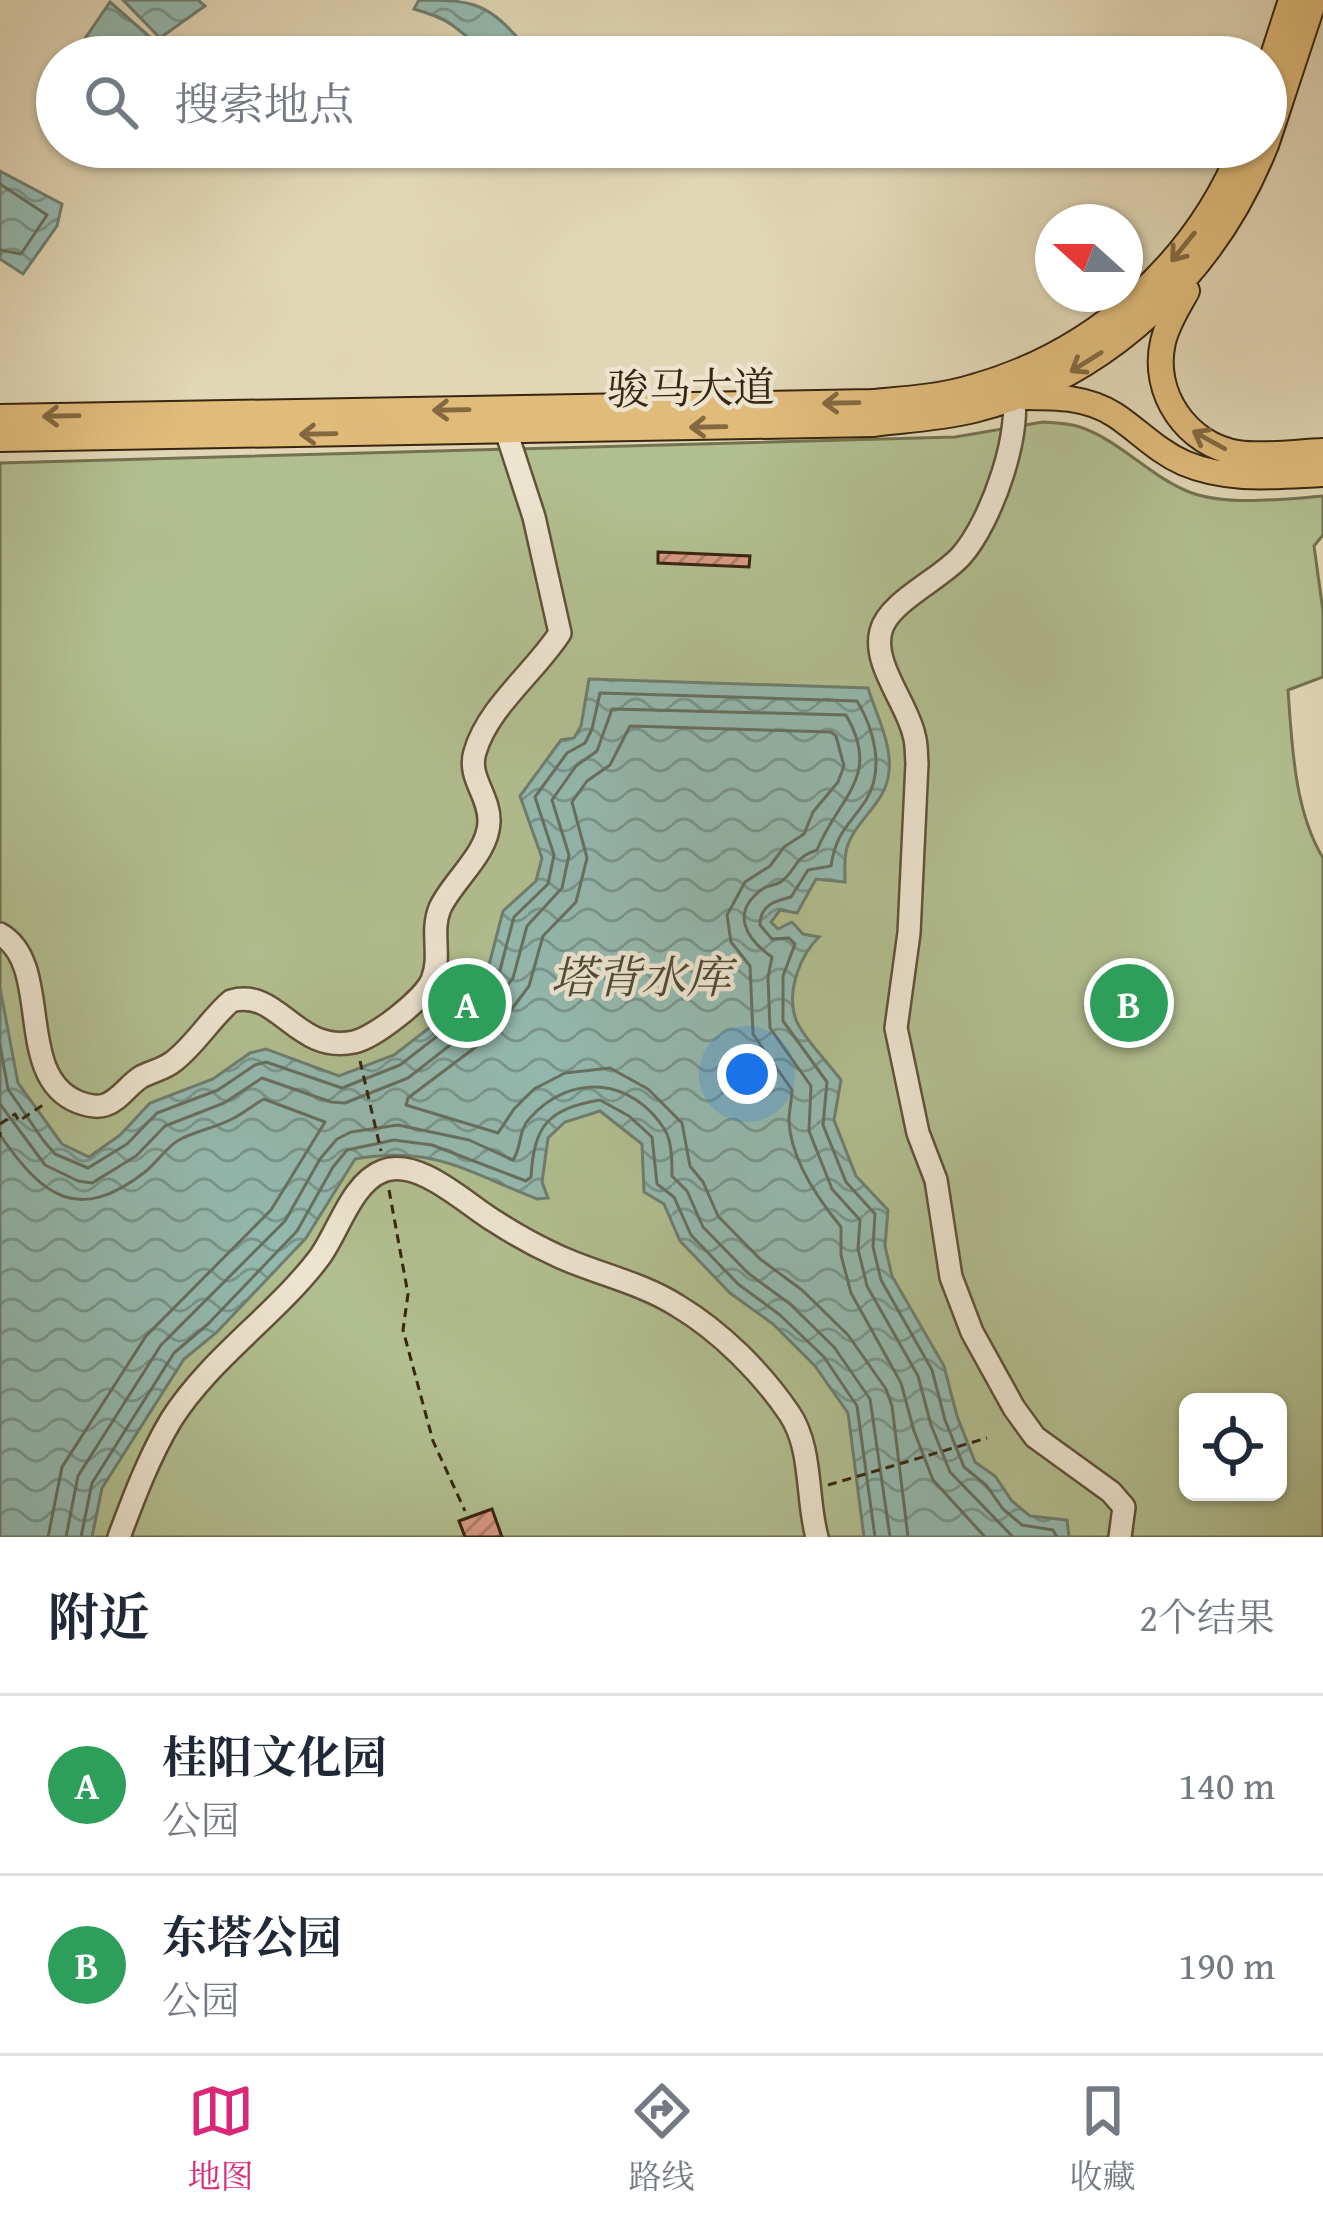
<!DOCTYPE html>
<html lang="zh">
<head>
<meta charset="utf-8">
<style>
	:root { --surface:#fff; --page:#f6f6f7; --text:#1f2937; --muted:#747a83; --line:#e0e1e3; --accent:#db2777 }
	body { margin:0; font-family:"Gentium Book Plus","Noto Serif SC",serif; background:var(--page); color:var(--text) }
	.controls { position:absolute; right:36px; bottom:36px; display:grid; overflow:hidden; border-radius:18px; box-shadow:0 3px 9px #0004 }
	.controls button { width:108px; height:108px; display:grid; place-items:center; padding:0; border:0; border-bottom:3px solid var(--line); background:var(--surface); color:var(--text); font:60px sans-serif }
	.compass { position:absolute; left:1035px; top:204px; width:108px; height:108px; border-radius:50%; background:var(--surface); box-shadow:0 3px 9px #0004; rotate:291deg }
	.you { position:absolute; left:747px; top:1074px; width:42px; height:42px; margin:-30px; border:9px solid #fff; border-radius:50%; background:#1a73e8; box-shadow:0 0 0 18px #1a73e833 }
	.badge { display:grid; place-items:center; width:78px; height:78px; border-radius:50%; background:var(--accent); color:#fff; font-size:39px; font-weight:700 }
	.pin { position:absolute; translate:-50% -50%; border:6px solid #fff; box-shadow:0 3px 12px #0006 }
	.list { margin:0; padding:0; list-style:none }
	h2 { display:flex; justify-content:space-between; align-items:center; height:156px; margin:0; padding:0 48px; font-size:51px }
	h2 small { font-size:39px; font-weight:400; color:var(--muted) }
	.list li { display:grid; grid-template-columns:78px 1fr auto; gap:36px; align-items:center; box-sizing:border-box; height:180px; padding:0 48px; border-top:3px solid var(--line) }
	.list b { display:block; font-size:45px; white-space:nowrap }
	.list p { margin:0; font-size:39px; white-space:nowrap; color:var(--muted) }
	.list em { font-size:39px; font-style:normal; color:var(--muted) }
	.icon { flex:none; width:66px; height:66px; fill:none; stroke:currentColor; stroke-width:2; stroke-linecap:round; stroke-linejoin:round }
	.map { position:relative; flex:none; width:1323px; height:1537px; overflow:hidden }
	.search { position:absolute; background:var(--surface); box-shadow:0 3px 9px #0004; left:36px; right:36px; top:36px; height:132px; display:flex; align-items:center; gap:30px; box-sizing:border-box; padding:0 42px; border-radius:66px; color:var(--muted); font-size:45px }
	.sheet { height:516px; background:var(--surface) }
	nav { display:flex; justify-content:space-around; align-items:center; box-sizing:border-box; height:168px; border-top:3px solid var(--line); background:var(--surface); font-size:33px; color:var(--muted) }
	nav a { display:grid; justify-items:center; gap:6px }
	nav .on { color:var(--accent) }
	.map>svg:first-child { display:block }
</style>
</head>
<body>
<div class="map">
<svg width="1323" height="1537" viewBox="0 0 1323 1537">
	<defs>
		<pattern id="water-waves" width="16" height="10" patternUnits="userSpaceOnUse" patternTransform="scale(3)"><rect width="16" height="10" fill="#94b9af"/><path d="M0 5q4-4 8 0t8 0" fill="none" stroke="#7a968d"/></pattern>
		<pattern id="building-hatch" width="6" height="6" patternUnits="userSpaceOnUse" patternTransform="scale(3)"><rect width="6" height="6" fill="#d89a82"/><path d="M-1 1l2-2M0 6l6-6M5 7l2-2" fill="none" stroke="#b07d69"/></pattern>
	</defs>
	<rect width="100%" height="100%" fill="#e1d6b5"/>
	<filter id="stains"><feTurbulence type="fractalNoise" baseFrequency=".00167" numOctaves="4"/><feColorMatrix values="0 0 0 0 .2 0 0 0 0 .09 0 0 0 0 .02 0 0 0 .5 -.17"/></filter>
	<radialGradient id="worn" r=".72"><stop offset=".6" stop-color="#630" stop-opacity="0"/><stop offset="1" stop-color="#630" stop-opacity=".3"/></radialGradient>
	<path fill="#b1be8f" stroke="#747250" stroke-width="3" fill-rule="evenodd" d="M 1043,422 C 1055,423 1068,423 1080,427 C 1121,441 1151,478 1192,493 C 1228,506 1285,499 1323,496 L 1323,535 L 1314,546 L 1323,611 L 1323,677 L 1288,690 C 1292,744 1294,810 1323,858 L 1323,1537 L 0,1537 L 0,463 L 955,437 ZM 1188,1402 L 1278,1402 L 1278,1492 L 1188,1492 Z"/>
	<path fill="url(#water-waves)" stroke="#6f7e6f" stroke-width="3" d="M 123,0 L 198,0 L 205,6 L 160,38 Z
		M 419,0 C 474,0 488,3 524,45 C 493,65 477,43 452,25 C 442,17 427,13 414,9 Z
		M 110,2 L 151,38 L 152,46 L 141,57 L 105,57 L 84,40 Z
		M 0,171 L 62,204 L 57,226 L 23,274 L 0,259 Z
		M 589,679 L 868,688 C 876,714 892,744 889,771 C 887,799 864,814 852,836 C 843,851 845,866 845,882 L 816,879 L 797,913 L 780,910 L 771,922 L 778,929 L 792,922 L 803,934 L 819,937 C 800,955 787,991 795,1017 C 800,1034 829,1064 841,1080 L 834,1120 L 856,1176 L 888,1210 L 885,1246 L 892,1276 L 944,1366 L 957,1416 L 975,1462 L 995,1476 L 1012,1501 L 1030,1516 L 1067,1520 L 1069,1537 L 864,1537 L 848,1413 L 815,1366 L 773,1324 L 730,1293 L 680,1241 L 664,1204 L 644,1192 L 642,1144 L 600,1111 L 565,1122 L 548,1138 L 542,1182 L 548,1198 L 537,1199 C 468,1172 433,1145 355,1159 L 306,1238 L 216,1333 L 184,1359 L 102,1488 L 92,1537 L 0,1537 L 0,988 L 18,1083 L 62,1144 L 89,1157 L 120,1135 L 150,1103 L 213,1079 L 250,1053 L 266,1049 L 339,1076 L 394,1055 L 459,1005 L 489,965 L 503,911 L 536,881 L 542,858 L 520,796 L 561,740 L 574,738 L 581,726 Z"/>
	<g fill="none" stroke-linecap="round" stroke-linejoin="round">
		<path stroke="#667060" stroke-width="3" d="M 0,184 L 47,215 L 21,254 L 0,250
			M 0,1045 L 8,1089 L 43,1140 L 55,1154 L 88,1168 L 127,1144 L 157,1113 L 218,1090 L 255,1065 L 266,1062 L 342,1088 L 400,1065 L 467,1013 L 500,970 L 514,917 L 548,884 L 554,855 L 535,797 L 567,753 L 585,743 L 592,729 L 600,693 L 857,701 C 874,729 885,769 866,800 C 849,826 836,832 831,866 L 808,870 L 791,897 C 775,901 760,905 760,925 L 772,939 L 789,938 L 795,944 L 783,976 L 783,1021 L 827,1082 L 823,1125 L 846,1182 L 875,1214 L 873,1247 L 881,1280 L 932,1370 L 945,1420 L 964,1467 L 986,1485 L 1003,1509 L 1022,1525 L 1053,1530 L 1057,1537
			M 0,1104 L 45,1165 L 78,1181 L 92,1183 L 136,1156 L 165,1126 L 224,1103 L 262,1078 L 331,1102 L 345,1103 L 408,1078 L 477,1024 L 513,978 L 527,926 L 562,888 L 569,855 L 552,800 L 576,766 L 597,751 L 612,709 L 846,715 C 882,777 839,796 817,850 C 793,858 798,868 782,881 C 777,885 770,885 764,888 C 729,912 746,939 772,957 L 768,977 L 770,1028 L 811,1086 L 809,1131 L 832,1189 L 860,1220 L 858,1249 L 867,1286 L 918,1376 L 931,1425 L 950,1472 L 1013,1537
			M 0,1135 C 43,1197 78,1224 145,1172 C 157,1163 166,1147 179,1140 C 195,1131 215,1128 232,1119 C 243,1114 253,1105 264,1099 L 325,1122 L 271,1210 L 146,1336 L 62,1467 L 48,1537
			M 66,1537 L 78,1476 L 161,1345 L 285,1221 L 320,1159 L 337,1139 L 351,1132 L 398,1125 L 469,1140 L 513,1160 C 522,1147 518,1130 530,1118 C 570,1073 632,1077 665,1130 C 672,1142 672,1162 672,1176 L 687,1191 L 703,1227 L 748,1273 L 790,1304 L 834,1347 L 870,1399 L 890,1537
			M 81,1537 L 92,1483 L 174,1353 L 208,1324 L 297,1231 L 333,1167 L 347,1150 L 394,1140 L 432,1145 L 526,1181 L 531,1177 C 534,1125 548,1109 600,1100 L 629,1116 L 652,1137 L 657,1184 L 674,1197 L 691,1235 L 738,1284 L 780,1315 L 824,1357 L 857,1406 L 875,1537
			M 908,1537 L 892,1406 L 886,1389 L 848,1335 L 802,1290 L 760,1259 L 718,1216 L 703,1182 L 690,1166 L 682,1123 L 648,1089 L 610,1068 L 565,1073 L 534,1089 L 514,1109 L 498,1133 L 406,1105 L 408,1098 L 493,1034 L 529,986 L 543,936 L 576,902 L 587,858 L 572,802 L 587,781 L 610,765 L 630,726 L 831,732 L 836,736 L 844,766 L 838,782 L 813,812 L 804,834 L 784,847 L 770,866 L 745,882 L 727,915 L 731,942 L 750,966 L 753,1034 L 792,1090 C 792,1100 789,1110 789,1120 C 790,1159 818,1199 841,1227 L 841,1255 L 851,1293 L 901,1383 L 914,1431 L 933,1480 L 985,1537"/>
	</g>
	<path fill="url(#building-hatch)" stroke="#382610" stroke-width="3" d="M 658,552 L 750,556 L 749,567 L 658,563 Z
		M 492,1509 L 502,1537 L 465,1537 L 459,1521 Z"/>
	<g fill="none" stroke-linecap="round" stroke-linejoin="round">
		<defs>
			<path id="minor" d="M 1011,383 C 1026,426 991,523 961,556 C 941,579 888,602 881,631 C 872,664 907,703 914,735 C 917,744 916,754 917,763 L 909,933 L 896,1028 L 918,1133 L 936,1180 L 951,1277 L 972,1332 L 1014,1408 L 1035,1437 L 1111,1492 L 1124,1507 L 1120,1537
				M 0,934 C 54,965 13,1076 78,1102 C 86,1105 96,1108 105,1105 C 120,1100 128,1085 141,1077 C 152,1071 165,1069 174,1061 C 196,1044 210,1019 231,1001 C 279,987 295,1054 354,1042 C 374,1038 424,999 432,980 C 442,956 430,932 440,908 C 453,880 488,854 489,822 C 490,796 467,777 475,752 C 488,707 535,672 560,633 L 534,517 L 506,431 L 505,414
				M 119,1537 C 134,1497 149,1457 171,1420 C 210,1358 275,1316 319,1258 C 338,1233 351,1183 383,1171 C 419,1157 467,1205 496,1222 C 516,1235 538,1247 560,1257 C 598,1274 642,1283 678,1306 C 721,1332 761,1372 789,1413 C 813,1448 806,1498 817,1537"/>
			<path id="major" d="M 1266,77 L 1291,0
				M 1266,145 L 1314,0
				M 1187,291 C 1178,307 1167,324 1163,342 C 1151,393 1187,445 1238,453 C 1265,457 1296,452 1323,451
				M 1024,397 C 1057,397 1087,397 1115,415 C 1139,431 1157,451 1184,463 C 1229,482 1276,476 1323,474
				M 0,417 L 872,402 C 905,399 941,397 973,387 C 1094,353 1195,264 1242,147
				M 0,439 L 873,424 C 906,420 941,418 974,410 C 1107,377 1215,273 1265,147"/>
		</defs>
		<use href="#minor" stroke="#625239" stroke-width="26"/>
		<use href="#major" stroke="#382610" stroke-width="28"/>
		<path stroke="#382610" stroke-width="3" stroke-dasharray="9 6" stroke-linecap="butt" d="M 360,1061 L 381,1151
			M 0,1124 L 15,1114 L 19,1121 L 46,1103
			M 0,1132 L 0,1137
			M 389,1190 L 408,1294 L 403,1330 L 433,1441 L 465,1511
			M 828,1485 L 987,1438"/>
		<use href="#minor" stroke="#ece4cf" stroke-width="21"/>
		<use href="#major" stroke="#e0bb7a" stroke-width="24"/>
	</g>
	<defs><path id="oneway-shaft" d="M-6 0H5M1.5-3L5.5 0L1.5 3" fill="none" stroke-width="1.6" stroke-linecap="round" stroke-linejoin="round" transform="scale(3)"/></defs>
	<g stroke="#846940">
		<use href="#oneway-shaft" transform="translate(1183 247) rotate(129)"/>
		<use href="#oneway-shaft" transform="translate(1086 362) rotate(148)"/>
		<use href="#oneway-shaft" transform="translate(841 403) rotate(179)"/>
		<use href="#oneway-shaft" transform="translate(451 410) rotate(179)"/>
		<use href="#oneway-shaft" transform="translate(61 416) rotate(179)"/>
		<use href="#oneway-shaft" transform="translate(708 427) rotate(179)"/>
		<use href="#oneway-shaft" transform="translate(318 434) rotate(179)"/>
		<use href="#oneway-shaft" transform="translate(1209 440) rotate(-151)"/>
	</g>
	<g text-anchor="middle" stroke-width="9" stroke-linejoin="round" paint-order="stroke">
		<g font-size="42" fill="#382610" stroke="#ece4cf">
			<text transform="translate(691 388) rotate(-1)" y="15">骏马大道</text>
		</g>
		<g font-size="45" font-style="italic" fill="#4f4b38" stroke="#ece4cf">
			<text x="641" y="993">塔背水库</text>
		</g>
	</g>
	<rect width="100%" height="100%" filter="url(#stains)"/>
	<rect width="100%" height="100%" fill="url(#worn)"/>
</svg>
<div class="controls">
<button><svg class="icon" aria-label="locate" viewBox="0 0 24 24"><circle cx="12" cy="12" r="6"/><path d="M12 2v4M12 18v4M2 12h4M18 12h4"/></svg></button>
</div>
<svg class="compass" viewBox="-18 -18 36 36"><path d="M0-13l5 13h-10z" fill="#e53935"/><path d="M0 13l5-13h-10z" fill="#747a83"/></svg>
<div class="you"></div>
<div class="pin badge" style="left:467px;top:1003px;background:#2e9e5b">A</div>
<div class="pin badge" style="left:1129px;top:1003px;background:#2e9e5b">B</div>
<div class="search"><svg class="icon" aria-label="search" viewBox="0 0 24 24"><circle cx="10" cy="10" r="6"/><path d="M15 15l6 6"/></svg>搜索地点</div>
</div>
<section class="sheet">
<h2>附近<small>2个结果</small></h2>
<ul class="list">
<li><span class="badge" style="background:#2e9e5b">A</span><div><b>桂阳文化园</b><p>公园</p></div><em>140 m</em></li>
<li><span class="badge" style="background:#2e9e5b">B</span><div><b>东塔公园</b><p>公园</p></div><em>190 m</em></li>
</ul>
</section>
<nav>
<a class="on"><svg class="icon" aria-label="map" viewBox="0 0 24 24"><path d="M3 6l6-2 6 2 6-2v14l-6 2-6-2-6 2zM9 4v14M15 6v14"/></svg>地图</a>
<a><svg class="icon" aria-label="directions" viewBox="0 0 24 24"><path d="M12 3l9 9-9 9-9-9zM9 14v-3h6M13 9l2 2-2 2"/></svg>路线</a>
<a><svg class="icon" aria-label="saved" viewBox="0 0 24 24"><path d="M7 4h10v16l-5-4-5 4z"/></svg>收藏</a>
</nav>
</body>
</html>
